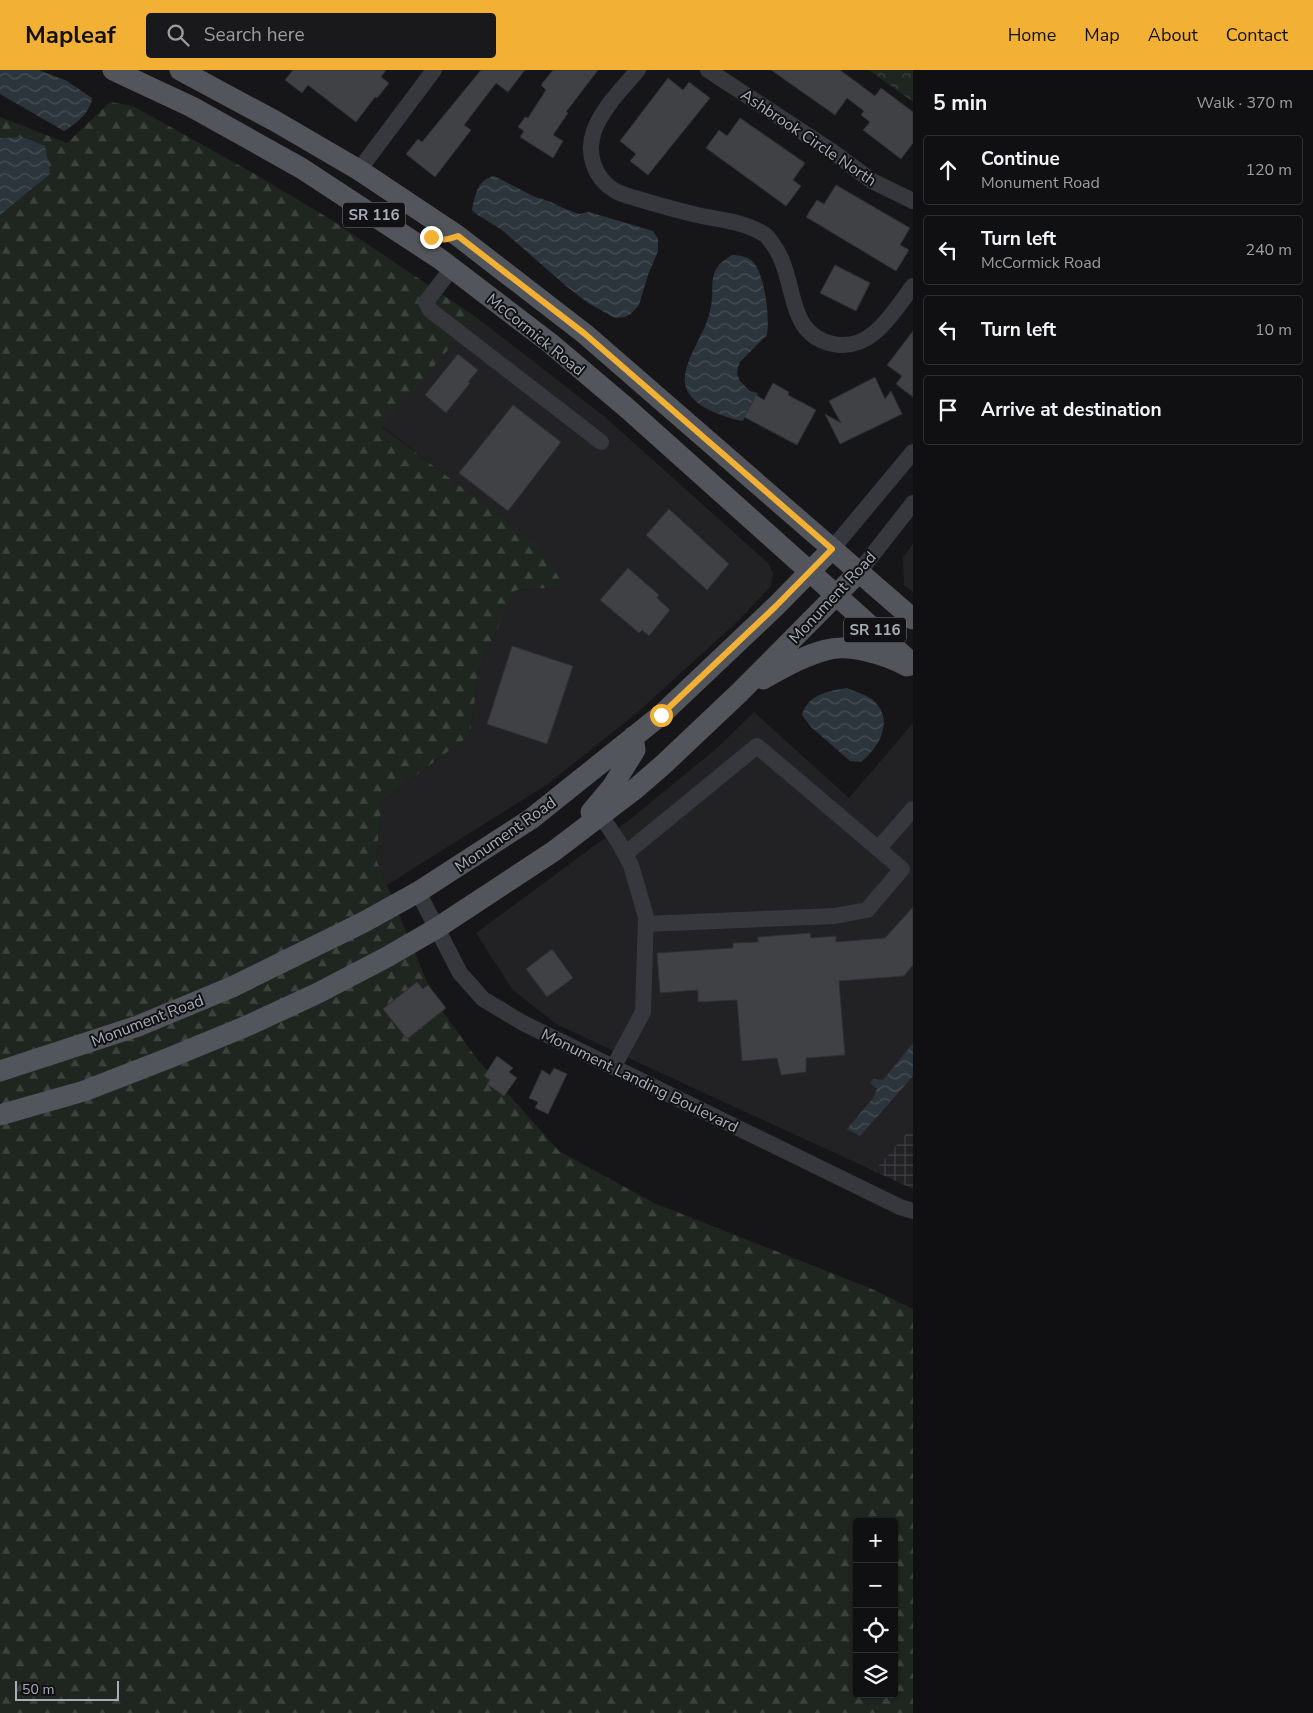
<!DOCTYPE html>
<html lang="en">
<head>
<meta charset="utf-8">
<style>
	:root { --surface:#101012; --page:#19191b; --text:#f1f3f6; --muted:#9c9d9f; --line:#303032; --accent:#f2b134 }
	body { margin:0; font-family:"Nunito Sans",sans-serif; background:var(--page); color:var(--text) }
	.controls { position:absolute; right:15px; bottom:15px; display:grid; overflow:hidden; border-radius:5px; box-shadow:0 1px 4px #0004 }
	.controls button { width:45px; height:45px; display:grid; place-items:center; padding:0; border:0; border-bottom:1px solid var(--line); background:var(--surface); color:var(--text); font:25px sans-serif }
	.scale { position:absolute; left:15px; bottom:12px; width:104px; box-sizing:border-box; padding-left:5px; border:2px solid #a8adb8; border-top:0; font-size:14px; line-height:18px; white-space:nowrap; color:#a8adb8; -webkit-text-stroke:4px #111113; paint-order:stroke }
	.stop { position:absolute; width:15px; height:15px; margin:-11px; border:4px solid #f2b134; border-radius:50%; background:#fff }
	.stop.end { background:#f2b134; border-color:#fff; box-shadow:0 1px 5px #0008 }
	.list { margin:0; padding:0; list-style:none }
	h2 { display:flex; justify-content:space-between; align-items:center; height:65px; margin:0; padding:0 20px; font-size:21px }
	h2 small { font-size:16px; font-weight:400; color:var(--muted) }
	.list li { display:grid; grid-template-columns:32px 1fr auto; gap:15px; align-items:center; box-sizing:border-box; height:70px; margin:0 10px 10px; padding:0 10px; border:1px solid var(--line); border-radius:5px }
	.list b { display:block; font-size:19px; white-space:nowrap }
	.list p { margin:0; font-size:16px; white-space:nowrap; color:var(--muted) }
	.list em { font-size:16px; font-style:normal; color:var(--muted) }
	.icon { flex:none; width:28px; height:28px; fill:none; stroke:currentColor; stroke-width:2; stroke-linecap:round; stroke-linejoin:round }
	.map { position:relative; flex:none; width:913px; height:1643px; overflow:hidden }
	header { display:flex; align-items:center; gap:30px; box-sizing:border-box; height:70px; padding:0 25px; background:var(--accent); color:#111 }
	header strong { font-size:24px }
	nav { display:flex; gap:28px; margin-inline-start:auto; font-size:18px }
	.search { width:350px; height:45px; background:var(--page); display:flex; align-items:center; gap:12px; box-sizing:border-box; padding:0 18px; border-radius:5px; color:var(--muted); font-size:19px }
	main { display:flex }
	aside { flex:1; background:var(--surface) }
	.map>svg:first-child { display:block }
</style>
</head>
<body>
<header>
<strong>Mapleaf</strong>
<div class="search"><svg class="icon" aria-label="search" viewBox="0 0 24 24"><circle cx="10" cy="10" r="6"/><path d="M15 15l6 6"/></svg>Search here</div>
<nav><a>Home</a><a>Map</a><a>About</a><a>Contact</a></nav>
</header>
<main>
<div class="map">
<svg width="913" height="1643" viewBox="0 0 913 1643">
	<defs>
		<pattern id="industrial-grid" width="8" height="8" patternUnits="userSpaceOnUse" patternTransform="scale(1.25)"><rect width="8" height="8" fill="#222225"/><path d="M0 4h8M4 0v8" fill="none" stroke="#3f3f43"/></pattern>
		<pattern id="forest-firs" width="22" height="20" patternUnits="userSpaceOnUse" patternTransform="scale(1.25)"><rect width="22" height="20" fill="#1e261f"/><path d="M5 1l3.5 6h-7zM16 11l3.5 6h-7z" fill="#3c433d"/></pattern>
		<pattern id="park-crowns" width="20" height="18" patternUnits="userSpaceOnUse" patternTransform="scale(1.25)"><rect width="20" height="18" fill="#1e261f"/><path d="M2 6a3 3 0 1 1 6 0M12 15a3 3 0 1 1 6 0" fill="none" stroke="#3c433d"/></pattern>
		<pattern id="water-waves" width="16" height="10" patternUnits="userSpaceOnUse" patternTransform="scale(1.25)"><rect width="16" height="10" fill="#2c353c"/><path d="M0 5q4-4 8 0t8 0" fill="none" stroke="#485056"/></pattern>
	</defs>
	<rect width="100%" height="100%" fill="#161618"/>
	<path fill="#222225" d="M 476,247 L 605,347 L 768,493 L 773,503 L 771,516 L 738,551 L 638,642 L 548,714 L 387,815 L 376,789 L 382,731 L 470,665 L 479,598 L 516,520 L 565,517 L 478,430 L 382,356 Z
		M 913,474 L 913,522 L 904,515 L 903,487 Z
		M 754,642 L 849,728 L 913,653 L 913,1056 L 874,1101 L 650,998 L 556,954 L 513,920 L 476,863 L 628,751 L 717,678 Z"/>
	<path fill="url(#industrial-grid)" d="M 913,1056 L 913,1119 L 874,1101 Z"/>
	<path fill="url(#forest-firs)" fill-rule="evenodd" d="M 110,32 L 133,36 L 253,103 L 330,149 L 476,247 L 382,357 L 538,475 L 565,517 L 516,520 L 479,598 L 470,665 L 382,731 L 376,789 L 435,931 L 477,989 L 559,1081 L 654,1133 L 872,1219 L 913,1239 L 913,1643 L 0,1643 L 0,145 L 50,104 L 22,67 L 0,68 L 0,47 L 67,73 ZM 857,1452 L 894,1452 L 894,1624 L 857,1624 Z"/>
	<path fill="url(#park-crowns)" d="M 869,0 L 913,0 L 913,32 Z"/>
	<path fill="url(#water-waves)" d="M 0,0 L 39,0 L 67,11 L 92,28 C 90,43 77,53 64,61 L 0,24 Z
		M 22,67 L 45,76 L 50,104 L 0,145 L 0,68 Z
		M 494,106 L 533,126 L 551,132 L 563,138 L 579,144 L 589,142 L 653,161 L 658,169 L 658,181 L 648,205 L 639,235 L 631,244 L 625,247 L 615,248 L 588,233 L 566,216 L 502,160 L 473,142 L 472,139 C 476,124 477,110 494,106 Z
		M 732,185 C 738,185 745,186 751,190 C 765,201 770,248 767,265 L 740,292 L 738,297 L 737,304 L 740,311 L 750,321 L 758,323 L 743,351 C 722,347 681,334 685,306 C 688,283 705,264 710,241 C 717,216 703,202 732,185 Z
		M 847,618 C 855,622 869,625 875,632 C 894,651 879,678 861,692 L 850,691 L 811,657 L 802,645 C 808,624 829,621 847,618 Z
		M 913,973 L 913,1006 L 860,1066 L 847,1059 L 873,1028 L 877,1019 L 870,1013 L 873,1009 L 883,1010 Z"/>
	<path fill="#404145" stroke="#303034" d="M 293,0 L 386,0 L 381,7 L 389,13 L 377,28 L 375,27 L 356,52 L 308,15 L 302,23 L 285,10 Z
		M 481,0 L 525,0 L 508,22 L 496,13 L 464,55 L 471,60 L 435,107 L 406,84 L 418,69 L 422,72 Z
		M 553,0 L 598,0 L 566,42 L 568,43 L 553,65 L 563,71 L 553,88 L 520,67 L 524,61 L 518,57 L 525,47 L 528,48 L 546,20 L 541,15 Z
		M 771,0 L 840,0 L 875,26 L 881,18 L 913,42 L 913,73 L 901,89 L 863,60 L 870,52 L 861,45 L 864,41 L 847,28 L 835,45 Z
		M 668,8 L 683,20 L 689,12 L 710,28 L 648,105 L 630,91 L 636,84 L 620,71 Z
		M 740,48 L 805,93 L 793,110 L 801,116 L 786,136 L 706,78 L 719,60 L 727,66 Z
		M 836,115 L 910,158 L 900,175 L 909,180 L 896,201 L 806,147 L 817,130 L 824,134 Z
		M 835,195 L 870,213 L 856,241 L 820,223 Z
		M 913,261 L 913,327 L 896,314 L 902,306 L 887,295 Z
		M 458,284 L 478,300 L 468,312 L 470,313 L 446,343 L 425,325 Z
		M 875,307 L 885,329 L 891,321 L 902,344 L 840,374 L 825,344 L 841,353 L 829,331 Z
		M 773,313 L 789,322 L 788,325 L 816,340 L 797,375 L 744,347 L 756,325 L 764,330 Z
		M 513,335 L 561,372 L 508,441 L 459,403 Z
		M 669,439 L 729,494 L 707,520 L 646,465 Z
		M 628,498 L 659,525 L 657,528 L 670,540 L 649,566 L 642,560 L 639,563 L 600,530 Z
		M 512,576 L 573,596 L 547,674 L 487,654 Z
		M 913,837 L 913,895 L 904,906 L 839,911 L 845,985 L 806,988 L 806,1002 L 781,1005 L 777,988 L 742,991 L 737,930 L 698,932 L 698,920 L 660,923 L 657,883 L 733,878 L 733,873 L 758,872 L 758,867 L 810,863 L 811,868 L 836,866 L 836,872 L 885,868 Z
		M 552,879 L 573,908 L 547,927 L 526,899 Z
		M 417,912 L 423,919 L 428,915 L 446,938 L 407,969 L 383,939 Z
		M 497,986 L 513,998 L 509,1002 L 517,1008 L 504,1026 L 487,1014 L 490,1010 L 484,1006 Z
		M 554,998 L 567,1004 L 548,1044 L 535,1038 L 538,1032 L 529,1028 L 542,1000 L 550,1005 Z"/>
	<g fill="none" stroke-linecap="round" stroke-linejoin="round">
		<path stroke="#37383d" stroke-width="16" d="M 638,0 C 623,18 602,38 594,61 C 586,83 594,108 614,120 C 620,124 628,126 635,128 C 655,134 676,140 697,145 C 719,150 742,151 762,163 C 767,165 769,169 772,173 C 799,208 783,263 833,274 C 872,282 893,242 913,216
			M 708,0 L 833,82 L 872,111 L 913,131
			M 359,100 L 434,0
			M 452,198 L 426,232 L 430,240 L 601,372
			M 832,479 L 913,382
			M 859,502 L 913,433
			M 601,746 L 618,771 L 631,795 L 646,847 L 643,942 L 614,996
			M 878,779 L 913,739
			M 625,784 L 757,676 L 902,799 L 867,840 L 834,846 L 646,854
			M 418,822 L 460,903 L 483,929 L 523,953 L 900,1137 L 913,1141"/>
		<path stroke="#53555c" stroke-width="21" d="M 113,0 L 192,37 L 301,98 L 440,189 L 550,273 L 628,339 L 913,594
			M 180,0 L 275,51 L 359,100 L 458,166 L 585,264 L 913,549
			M 763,609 C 783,598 803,586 826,580 C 849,573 887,585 907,596
			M 591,742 L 612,717 L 635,680 L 633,667
			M 0,1001 L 138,956 L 232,917 L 364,852 L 418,822 L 531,749 L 661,645 L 776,536 L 832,479
			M 0,1045 L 84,1021 L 169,988 L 249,955 L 318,923 L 387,887 L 437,858 L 554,781 L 634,720 L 665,693 L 739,623 L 859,502"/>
	</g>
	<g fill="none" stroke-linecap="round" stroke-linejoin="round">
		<path stroke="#f2b134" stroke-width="6" d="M 431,167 C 442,171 447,170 458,166 L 585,264 L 832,479 L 776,536 L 661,645"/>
	</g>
	<g text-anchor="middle" stroke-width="4" stroke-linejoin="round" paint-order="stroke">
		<g fill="#111113" stroke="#7b7e86" stroke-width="1">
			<rect x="343" y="132.5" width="62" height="25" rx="4"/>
			<rect x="844" y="547.5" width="62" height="25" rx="4"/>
		</g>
		<g font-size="15" font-weight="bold" fill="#a8adb8">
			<text x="374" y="150">SR 116</text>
			<text x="875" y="565">SR 116</text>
		</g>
		<g font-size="16" fill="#a8adb8" stroke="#111113">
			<text transform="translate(809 67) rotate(34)" y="6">Ashbrook Circle North</text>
			<text transform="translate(536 264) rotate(39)" y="6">McCormick Road</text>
			<text transform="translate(832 527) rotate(-47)" y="6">Monument Road</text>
			<text transform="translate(505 764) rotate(-35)" y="6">Monument Road</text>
			<text transform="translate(147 950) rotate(-21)" y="6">Monument Road</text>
			<text transform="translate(640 1010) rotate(26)" y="6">Monument Landing Boulevard</text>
		</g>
	</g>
</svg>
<div class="controls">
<button>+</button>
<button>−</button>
<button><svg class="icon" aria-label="locate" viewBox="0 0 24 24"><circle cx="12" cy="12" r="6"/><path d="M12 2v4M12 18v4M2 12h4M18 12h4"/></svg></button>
<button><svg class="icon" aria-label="layers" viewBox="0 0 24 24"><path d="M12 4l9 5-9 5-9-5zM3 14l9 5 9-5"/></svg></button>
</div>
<div class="scale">50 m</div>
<div class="stop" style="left:661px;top:645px"></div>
<div class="stop end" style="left:431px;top:167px"></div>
</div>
<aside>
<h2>5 min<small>Walk · 370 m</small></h2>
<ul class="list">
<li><svg class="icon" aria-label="ahead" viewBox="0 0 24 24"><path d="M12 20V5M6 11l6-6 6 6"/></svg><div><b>Continue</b><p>Monument Road</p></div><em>120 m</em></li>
<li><svg class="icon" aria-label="left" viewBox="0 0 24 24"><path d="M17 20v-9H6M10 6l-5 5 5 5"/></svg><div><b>Turn left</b><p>McCormick Road</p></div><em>240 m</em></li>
<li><svg class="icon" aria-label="left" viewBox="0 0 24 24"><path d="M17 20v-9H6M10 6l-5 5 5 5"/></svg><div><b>Turn left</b></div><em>10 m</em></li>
<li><svg class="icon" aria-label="arrive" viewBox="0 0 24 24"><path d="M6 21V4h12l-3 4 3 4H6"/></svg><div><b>Arrive at destination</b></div></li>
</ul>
</aside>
</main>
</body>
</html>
